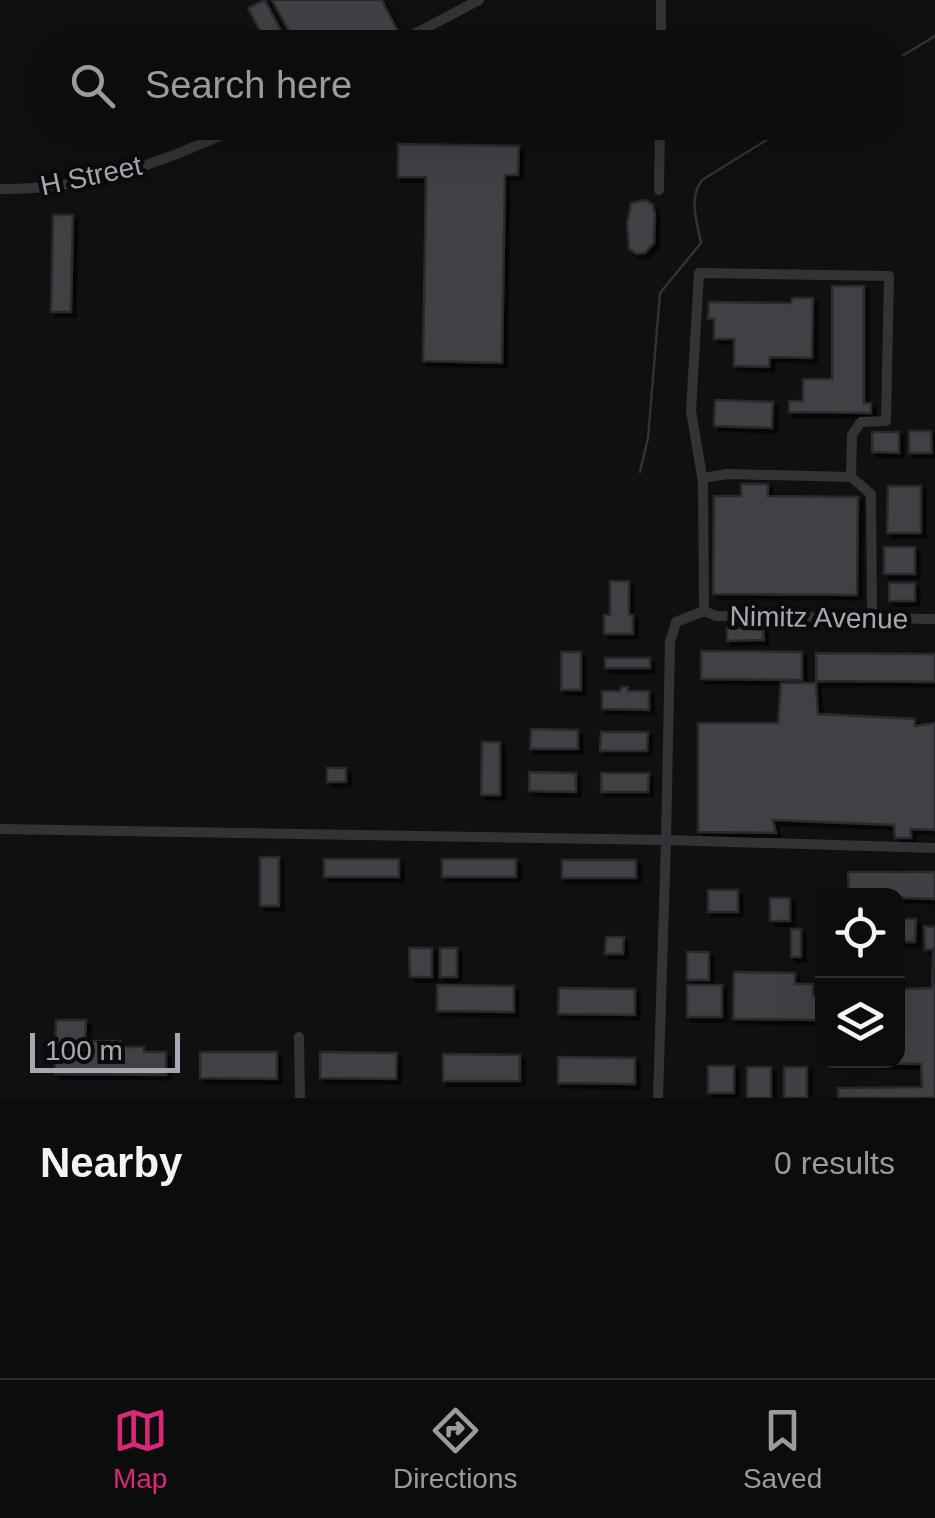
<!DOCTYPE html>
<html lang="en">
<head>
<meta charset="utf-8">
<style>
	:root { --surface:#0c0c0d; --page:#1a1a1b; --text:#f1f3f6; --muted:#9a9b9d; --line:#2c2c2e; --accent:#db2777 }
	body { margin:0; font-family:Arial,sans-serif; background:var(--page); color:var(--text) }
	.controls { position:absolute; right:30px; bottom:30px; display:grid; overflow:hidden; border-radius:20px; box-shadow:0 10px 40px #0002 }
	.controls button { width:90px; height:90px; display:grid; place-items:center; padding:0; border:0; border-bottom:2px solid var(--line); background:var(--surface); color:var(--text); font:50px sans-serif }
	.scale { position:absolute; left:30px; bottom:25px; width:150px; box-sizing:border-box; padding-left:10px; border:5px solid #a2a9b2; border-top:0; font-size:28px; line-height:35px; white-space:nowrap; color:#a2a9b2; -webkit-text-stroke:8px #0b0b0c; paint-order:stroke }
	.list { margin:0; padding:0; list-style:none }
	h2 { display:flex; justify-content:space-between; align-items:center; height:130px; margin:0; padding:0 40px; font-size:42px }
	h2 small { font-size:32px; font-weight:400; color:var(--muted) }
	.icon { flex:none; width:55px; height:55px; fill:none; stroke:currentColor; stroke-width:2; stroke-linecap:round; stroke-linejoin:round }
	.map { position:relative; flex:none; width:935px; height:1098px; overflow:hidden }
	.search { position:absolute; background:var(--surface); box-shadow:0 10px 40px #0002; left:30px; right:30px; top:30px; height:110px; display:flex; align-items:center; gap:25px; box-sizing:border-box; padding:0 35px; border-radius:40px; color:var(--muted); font-size:38px }
	.sheet { height:280px; background:var(--surface) }
	nav { display:flex; justify-content:space-around; align-items:center; box-sizing:border-box; height:140px; border-top:2px solid var(--line); background:var(--surface); font-size:28px; color:var(--muted) }
	nav a { display:grid; justify-items:center; gap:5px }
	nav .on { color:var(--accent) }
	.map>svg:first-child { display:block }
</style>
</head>
<body>
<div class="map">
<svg width="935" height="1098" viewBox="0 0 935 1098">
	<defs>
		<filter id="shadow"><feDropShadow dx="4.5" dy="4.5" stdDeviation="0" flood-color="#0009"/></filter>
	</defs>
	<rect width="100%" height="100%" fill="#101011"/>
	<g fill="none" stroke-linecap="round" stroke-linejoin="round">
		<path stroke="#2a3439" stroke-width="2.5" d="M 892,62 L 935,36
			M 640,472 L 648,438 L 660,293 L 701,243 C 697,221 688,199 702,180 L 786,128"/>
	</g>
	<path fill="#3f4044" stroke="#2a2a2d" stroke-width="2.5" filter="url(#shadow)" d="M 265,0 L 287,42 L 266,42 L 248,8 Z
		M 272,0 L 382,0 L 398,31 L 377,42 L 295,42 Z
		M 398,144 L 519,146 L 518,175 L 505,175 L 502,363 L 423,361 L 426,177 L 398,177 Z
		M 646,200 L 653,205 L 655,215 L 654,243 L 645,253 L 637,254 L 629,249 L 627,224 L 631,203 Z
		M 53,215 L 73,215 L 71,312 L 51,312 Z
		M 832,286 L 864,286 L 864,403 L 871,403 L 871,413 L 789,412 L 789,401 L 803,401 L 803,379 L 832,379 Z
		M 792,298 L 813,298 L 812,358 L 770,357 L 769,367 L 734,366 L 734,339 L 714,339 L 714,319 L 708,319 L 709,302 L 791,303 Z
		M 715,400 L 773,402 L 772,428 L 714,426 Z
		M 909,431 L 931,431 L 932,453 L 909,453 Z
		M 872,432 L 899,432 L 899,453 L 872,452 Z
		M 741,484 L 768,484 L 768,496 L 858,497 L 857,595 L 713,594 L 714,496 L 741,496 Z
		M 888,486 L 921,486 L 921,533 L 887,533 Z
		M 884,547 L 915,547 L 915,574 L 884,574 Z
		M 610,581 L 629,581 L 629,615 L 633,615 L 633,634 L 604,634 L 604,615 L 610,615 Z
		M 889,583 L 915,583 L 915,601 L 889,601 Z
		M 763,627 L 764,640 L 727,641 L 727,628 Z
		M 701,651 L 802,652 L 802,680 L 701,679 Z
		M 561,652 L 581,652 L 581,690 L 561,690 Z
		M 816,653 L 935,654 L 935,682 L 816,681 Z
		M 605,658 L 650,658 L 650,668 L 605,668 Z
		M 781,683 L 816,683 L 818,714 L 915,719 L 915,726 L 935,723 L 935,830 L 911,829 L 911,838 L 895,838 L 894,825 L 773,820 L 776,833 L 698,832 L 698,723 L 778,723 Z
		M 621,687 L 628,687 L 628,691 L 649,691 L 649,710 L 602,709 L 602,691 L 620,691 Z
		M 531,729 L 578,730 L 578,749 L 530,749 Z
		M 601,732 L 648,732 L 647,751 L 600,751 Z
		M 482,742 L 500,742 L 500,795 L 481,795 Z
		M 327,768 L 346,768 L 346,782 L 327,782 Z
		M 529,772 L 576,773 L 576,792 L 529,791 Z
		M 601,773 L 649,773 L 648,792 L 601,792 Z
		M 260,857 L 279,857 L 279,906 L 260,906 Z
		M 324,859 L 399,859 L 399,877 L 324,877 Z
		M 442,859 L 516,859 L 516,877 L 442,877 Z
		M 562,860 L 636,860 L 636,878 L 562,878 Z
		M 848,872 L 935,872 L 935,899 L 849,896 Z
		M 708,890 L 738,890 L 738,912 L 708,912 Z
		M 770,898 L 790,898 L 790,921 L 770,921 Z
		M 898,919 L 916,919 L 915,942 L 898,942 Z
		M 924,926 L 935,927 L 935,1098 L 838,1098 L 838,1088 L 922,1087 L 921,1064 L 838,1063 L 838,1060 L 898,1060 L 898,989 L 932,988 L 933,949 L 925,950 Z
		M 791,929 L 801,929 L 801,957 L 791,957 Z
		M 606,937 L 624,937 L 623,954 L 605,954 Z
		M 409,948 L 432,948 L 432,977 L 410,977 Z
		M 440,948 L 457,948 L 457,977 L 440,977 Z
		M 687,952 L 709,952 L 709,980 L 687,980 Z
		M 734,972 L 795,973 L 795,984 L 813,984 L 813,996 L 822,996 L 822,1020 L 733,1019 Z
		M 437,985 L 514,986 L 514,1012 L 437,1011 Z
		M 687,985 L 722,985 L 722,1017 L 687,1017 Z
		M 559,988 L 635,989 L 635,1015 L 558,1014 Z
		M 56,1020 L 86,1020 L 85,1049 L 88,1041 L 120,1041 L 120,1047 L 144,1047 L 144,1052 L 166,1052 L 166,1075 L 55,1074 Z
		M 200,1052 L 277,1052 L 277,1079 L 200,1078 Z
		M 320,1052 L 397,1053 L 396,1079 L 320,1078 Z
		M 443,1054 L 520,1055 L 520,1081 L 443,1081 Z
		M 558,1057 L 635,1058 L 635,1084 L 558,1083 Z
		M 708,1066 L 734,1066 L 734,1093 L 708,1093 Z
		M 747,1067 L 771,1067 L 771,1098 L 747,1098 Z
		M 784,1067 L 807,1067 L 807,1098 L 784,1098 Z"/>
	<g fill="none" stroke-linecap="round" stroke-linejoin="round">
		<path stroke="#313336" stroke-width="10" d="M 399,42 L 479,0
			M 661,42 L 661,0
			M 0,189 C 81,190 164,164 235,128
			M 659,190 L 660,128
			M 703,478 L 728,474 L 851,477 L 871,494 L 872,618
			M 704,611 L 703,482 L 691,411 L 699,273 L 889,276 L 886,421 L 861,422 L 852,435 L 851,477
			M 704,611 L 676,622 L 670,642 L 666,840 L 935,848
			M 704,611 L 716,616 L 935,619
			M 0,829 L 666,840 L 658,1098
			M 299,1037 L 300,1098"/>
	</g>
	<g text-anchor="middle" stroke-width="9" stroke-linejoin="round" paint-order="stroke">
		<g font-size="28" fill="#a2a9b2" stroke="#0b0b0c">
			<text transform="translate(91 175) rotate(-12)" y="10">H Street</text>
			<text transform="translate(819 617) rotate(1)" y="10">Nimitz Avenue</text>
		</g>
	</g>
</svg>
<div class="controls">
<button><svg class="icon" aria-label="locate" viewBox="0 0 24 24"><circle cx="12" cy="12" r="6"/><path d="M12 2v4M12 18v4M2 12h4M18 12h4"/></svg></button>
<button><svg class="icon" aria-label="layers" viewBox="0 0 24 24"><path d="M12 4l9 5-9 5-9-5zM3 14l9 5 9-5"/></svg></button>
</div>
<div class="scale">100 m</div>
<div class="search"><svg class="icon" aria-label="search" viewBox="0 0 24 24"><circle cx="10" cy="10" r="6"/><path d="M15 15l6 6"/></svg>Search here</div>
</div>
<section class="sheet">
<h2>Nearby<small>0 results</small></h2>
<ul class="list">
</ul>
</section>
<nav>
<a class="on"><svg class="icon" aria-label="map" viewBox="0 0 24 24"><path d="M3 6l6-2 6 2 6-2v14l-6 2-6-2-6 2zM9 4v14M15 6v14"/></svg>Map</a>
<a><svg class="icon" aria-label="directions" viewBox="0 0 24 24"><path d="M12 3l9 9-9 9-9-9zM9 14v-3h6M13 9l2 2-2 2"/></svg>Directions</a>
<a><svg class="icon" aria-label="saved" viewBox="0 0 24 24"><path d="M7 4h10v16l-5-4-5 4z"/></svg>Saved</a>
</nav>
</body>
</html>
